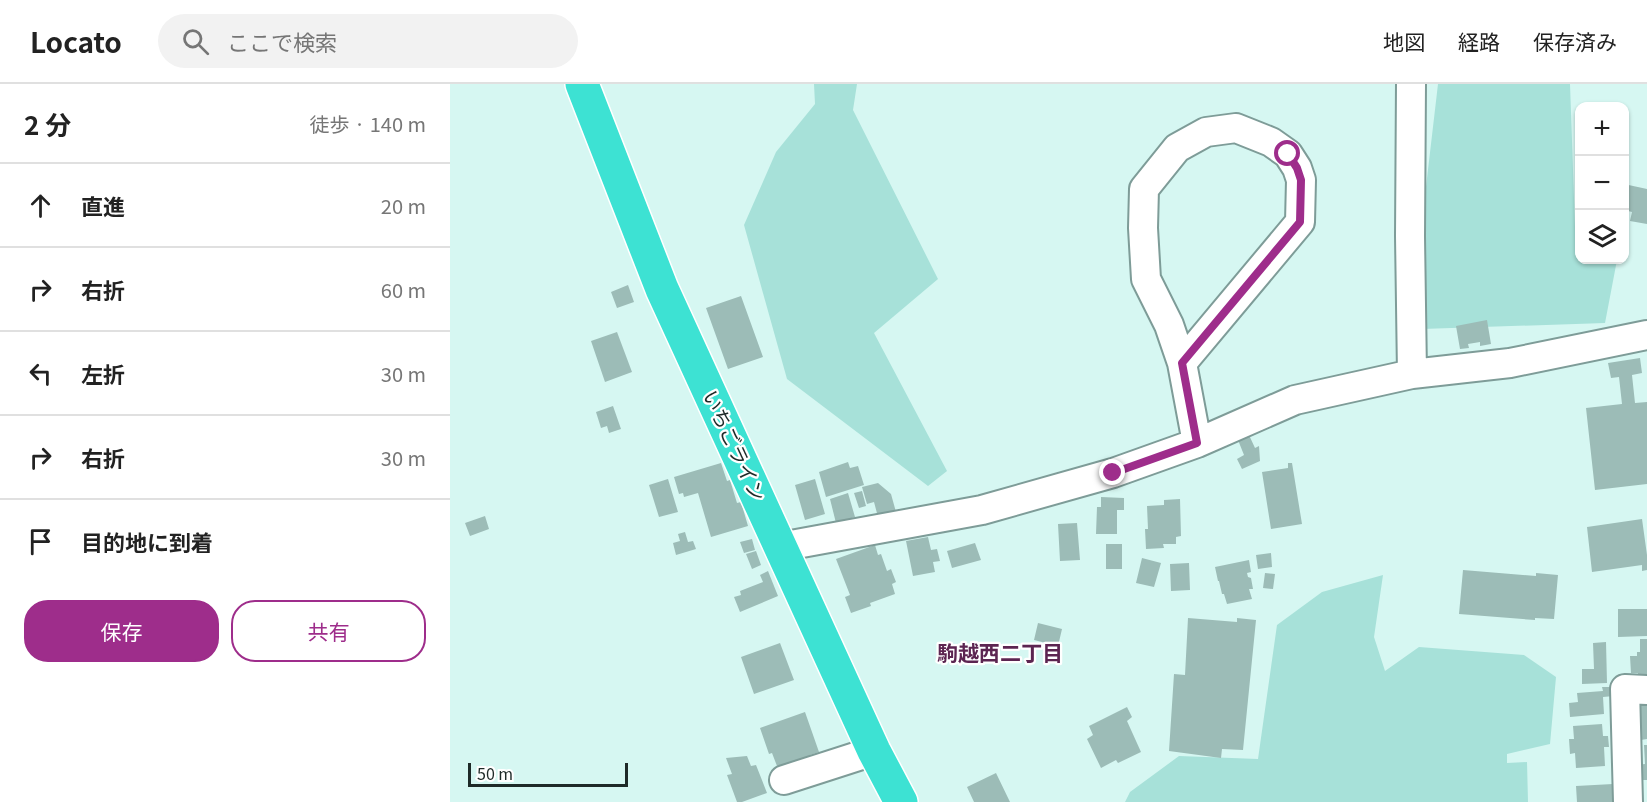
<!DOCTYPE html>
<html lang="ja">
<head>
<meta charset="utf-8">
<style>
	:root { --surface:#fff; --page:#f2f2f2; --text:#222; --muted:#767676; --line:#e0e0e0; --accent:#9e2d8b }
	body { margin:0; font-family:Georgia,"Noto Sans JP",serif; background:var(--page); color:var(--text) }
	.controls { position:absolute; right:18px; top:18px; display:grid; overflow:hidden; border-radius:12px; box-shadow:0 2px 4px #0004 }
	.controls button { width:54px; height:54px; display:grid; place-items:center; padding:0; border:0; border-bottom:2px solid var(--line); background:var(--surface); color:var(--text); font:30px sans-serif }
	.scale { position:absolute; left:18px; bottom:15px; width:160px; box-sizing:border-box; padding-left:6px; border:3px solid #1e2a28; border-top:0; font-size:16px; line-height:21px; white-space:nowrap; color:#1e2a28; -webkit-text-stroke:4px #fff; paint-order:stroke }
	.stop { position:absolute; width:18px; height:18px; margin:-14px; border:4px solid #9e2d8b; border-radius:50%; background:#fff }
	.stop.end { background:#9e2d8b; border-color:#fff; box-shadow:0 2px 6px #0008 }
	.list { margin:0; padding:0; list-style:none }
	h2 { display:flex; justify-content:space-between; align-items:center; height:78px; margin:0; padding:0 24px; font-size:26px }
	h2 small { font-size:20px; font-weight:400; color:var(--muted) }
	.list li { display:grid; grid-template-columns:39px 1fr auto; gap:18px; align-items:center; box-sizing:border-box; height:84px; padding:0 24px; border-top:2px solid var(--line) }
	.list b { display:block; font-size:22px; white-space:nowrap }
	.list em { font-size:20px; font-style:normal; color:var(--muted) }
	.actions { display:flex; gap:12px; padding:18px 24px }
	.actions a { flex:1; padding:14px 0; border:2px solid var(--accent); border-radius:24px; text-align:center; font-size:21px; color:var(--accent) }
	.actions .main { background:var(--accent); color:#fff }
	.icon { flex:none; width:33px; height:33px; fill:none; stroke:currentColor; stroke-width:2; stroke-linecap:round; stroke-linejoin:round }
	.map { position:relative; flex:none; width:1197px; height:718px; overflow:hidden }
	header { display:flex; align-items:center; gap:36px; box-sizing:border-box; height:84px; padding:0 30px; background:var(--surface); border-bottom:2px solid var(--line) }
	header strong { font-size:28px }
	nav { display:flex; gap:33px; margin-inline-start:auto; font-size:21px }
	.search { width:420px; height:54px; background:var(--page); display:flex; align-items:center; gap:15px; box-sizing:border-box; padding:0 21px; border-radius:33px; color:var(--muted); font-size:22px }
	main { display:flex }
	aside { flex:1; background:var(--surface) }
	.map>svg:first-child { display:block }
</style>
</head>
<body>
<header>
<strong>Locato</strong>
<div class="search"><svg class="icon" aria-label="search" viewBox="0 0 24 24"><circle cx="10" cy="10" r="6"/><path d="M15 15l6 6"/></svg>ここで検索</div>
<nav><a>地図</a><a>経路</a><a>保存済み</a></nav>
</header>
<main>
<aside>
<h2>2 分<small>徒歩 · 140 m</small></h2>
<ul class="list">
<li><svg class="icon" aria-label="ahead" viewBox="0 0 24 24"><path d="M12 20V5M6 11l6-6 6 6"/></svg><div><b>直進</b></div><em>20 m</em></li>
<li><svg class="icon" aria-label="right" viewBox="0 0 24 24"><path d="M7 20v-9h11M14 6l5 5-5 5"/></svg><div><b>右折</b></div><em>60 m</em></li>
<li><svg class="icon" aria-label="left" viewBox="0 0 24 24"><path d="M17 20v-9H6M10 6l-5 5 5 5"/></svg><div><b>左折</b></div><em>30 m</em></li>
<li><svg class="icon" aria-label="right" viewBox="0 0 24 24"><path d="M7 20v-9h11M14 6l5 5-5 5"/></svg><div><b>右折</b></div><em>30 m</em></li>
<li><svg class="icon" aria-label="arrive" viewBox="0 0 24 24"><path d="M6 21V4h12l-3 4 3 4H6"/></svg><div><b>目的地に到着</b></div></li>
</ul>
<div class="actions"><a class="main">保存</a><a>共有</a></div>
</aside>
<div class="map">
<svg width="1197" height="718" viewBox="0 0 1197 718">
	<rect width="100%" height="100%" fill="#d6f7f2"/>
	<path fill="#a7e1d9" d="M 364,0 L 407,0 L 403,26 L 488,195 L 424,249 L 497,387 L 478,402 L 337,295 L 294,141 L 326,68 L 365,20 Z
		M 988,0 L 1120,0 L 1125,143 L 1129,146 L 1130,176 L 1167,176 L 1155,239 L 972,245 L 972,137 Z
		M 933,491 L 924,553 L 935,587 L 969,563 L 1074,571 L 1106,593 L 1100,660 L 1057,670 L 1057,679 L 1077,678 L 1078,718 L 675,718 L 680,708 L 729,672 L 808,675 L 827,541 L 872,508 Z"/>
	<path fill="#9cbcb7" d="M 1174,100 L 1197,105 L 1197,140 L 1180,137 L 1182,128 L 1174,126 Z
		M 178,201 L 184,218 L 167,224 L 161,208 Z
		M 291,212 L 313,273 L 278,285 L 256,224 Z
		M 1037,236 L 1041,260 L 1030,262 L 1030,258 L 1018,260 L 1019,264 L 1010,265 L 1006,242 Z
		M 167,248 L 182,288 L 155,298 L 141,257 Z
		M 1190,274 L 1192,289 L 1182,291 L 1185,319 L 1197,318 L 1197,400 L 1145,406 L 1136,324 L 1172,320 L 1169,293 L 1161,294 L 1158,279 Z
		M 163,322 L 171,345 L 159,349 L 157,342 L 151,344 L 146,328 Z
		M 799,351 L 805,364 L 809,362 L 810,377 L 792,385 L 787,375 L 794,371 L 788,356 Z
		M 398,378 L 400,384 L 408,382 L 414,401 L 376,413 L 369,388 Z
		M 271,379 L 277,397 L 280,396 L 287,419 L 291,418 L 298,442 L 261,453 L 248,409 L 234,413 L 233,409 L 229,410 L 224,393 Z
		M 838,379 L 842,379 L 852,440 L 821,445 L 812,388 L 838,384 Z
		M 218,395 L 228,428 L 209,433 L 199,401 Z
		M 365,395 L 375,430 L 355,436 L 345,401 Z
		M 428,399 L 441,410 L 446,428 L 428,433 L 424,418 L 417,420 L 412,403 Z
		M 412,407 L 416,422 L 409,424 L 404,409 Z
		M 398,409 L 405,433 L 386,439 L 380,415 Z
		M 651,413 L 674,414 L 674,426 L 667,426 L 667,450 L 646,450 L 647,423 L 651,423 Z
		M 730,415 L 731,452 L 726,453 L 726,460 L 713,460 L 714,464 L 696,465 L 695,445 L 698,445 L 697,422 L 714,421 L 714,416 Z
		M 35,432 L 39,445 L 20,452 L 15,439 Z
		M 1192,435 L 1197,471 L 1197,486 L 1192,487 L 1192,481 L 1142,488 L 1137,443 Z
		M 627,439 L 630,476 L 610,477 L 608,440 Z
		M 235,448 L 238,458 L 243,457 L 246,465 L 226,471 L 223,459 L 230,457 L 228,450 Z
		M 478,453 L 481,466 L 487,465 L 490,477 L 483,478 L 485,488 L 463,492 L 456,457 Z
		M 302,455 L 305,466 L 294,469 L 290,458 Z
		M 525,459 L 531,476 L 502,484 L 497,467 Z
		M 656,460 L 672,460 L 672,485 L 656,485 Z
		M 425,461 L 428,471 L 431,470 L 437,487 L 441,485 L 446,498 L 442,500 L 445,510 L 420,519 L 421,522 L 401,529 L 395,513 L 400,511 L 386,475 Z
		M 306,467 L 311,481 L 302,485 L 296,470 Z
		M 821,469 L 822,483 L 808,485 L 806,471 Z
		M 692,474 L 711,479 L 704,503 L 686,499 Z
		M 799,476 L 801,488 L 797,489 L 798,493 L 801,494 L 803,505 L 799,505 L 802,515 L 777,520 L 774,510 L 772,510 L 769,497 L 768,497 L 765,483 Z
		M 739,479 L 740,506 L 721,507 L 720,480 Z
		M 1013,486 L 1086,492 L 1086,489 L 1108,491 L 1104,535 L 1085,534 L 1085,536 L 1009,530 Z
		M 318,487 L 328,512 L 290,528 L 284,513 L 291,511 L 290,507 L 313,498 L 310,491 Z
		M 815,489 L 825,490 L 823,505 L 813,504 Z
		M 1168,525 L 1197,525 L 1197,552 L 1168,553 Z
		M 738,534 L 787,538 L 787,534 L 806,536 L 793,666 L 772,665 L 771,674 L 719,667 L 724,590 L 735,591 Z
		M 588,539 L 612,545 L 608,562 L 584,556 Z
		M 1190,555 L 1197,555 L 1197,592 L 1188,592 L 1188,589 L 1181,589 L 1180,572 L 1187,572 L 1187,568 L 1190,568 Z
		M 1156,558 L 1157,599 L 1132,600 L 1132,585 L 1144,585 L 1143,559 Z
		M 330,559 L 344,596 L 304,610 L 291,573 Z
		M 1152,603 L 1163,603 L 1164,612 L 1153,613 L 1154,630 L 1120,633 L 1119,619 L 1128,618 L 1127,609 L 1153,607 Z
		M 1197,620 L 1197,655 L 1191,656 L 1189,654 L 1184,627 L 1190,625 L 1190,622 Z
		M 677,623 L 682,633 L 677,637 L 691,668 L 668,679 L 666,676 L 651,684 L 637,655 L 643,651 L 639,642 Z
		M 355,628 L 369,668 L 360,671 L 363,680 L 335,691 L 332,681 L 327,682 L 322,669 L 319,670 L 310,644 Z
		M 1152,640 L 1153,652 L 1158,652 L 1159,663 L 1154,663 L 1155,682 L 1126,684 L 1125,669 L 1120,670 L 1119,655 L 1124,655 L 1123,642 Z
		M 1194,661 L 1197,661 L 1197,696 L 1186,696 L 1185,681 L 1195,680 Z
		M 297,672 L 301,682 L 306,681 L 317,709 L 292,718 L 287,718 L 277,691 L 282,690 L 276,674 Z
		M 546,689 L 560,718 L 524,718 L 517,703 Z
		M 1163,700 L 1164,718 L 1127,718 L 1126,702 Z"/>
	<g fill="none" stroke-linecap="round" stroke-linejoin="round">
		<defs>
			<path id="minor" d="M 961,0 L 960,152 L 962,290
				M 786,44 L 821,58 L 838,70 L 847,84 L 851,96 L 850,138 L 732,279 L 719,241 L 696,195 L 693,144 L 694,105 L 727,64 L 756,48 Z
				M 732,279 L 747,359
				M 330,463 L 532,426 L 663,389 L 747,359 L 845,316 L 962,290 L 1060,279 L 1197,251
				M 334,696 L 424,667
				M 1178,718 L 1175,605 L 1197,606"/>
			<path id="highway" d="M 132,0 L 212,205 L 424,667 L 451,718"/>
		</defs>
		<use href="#minor" stroke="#7e9c98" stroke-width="32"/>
		<use href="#highway" stroke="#fff" stroke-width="36"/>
		<use href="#minor" stroke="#fff" stroke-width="28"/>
		<use href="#highway" stroke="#3de2d3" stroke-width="33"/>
	</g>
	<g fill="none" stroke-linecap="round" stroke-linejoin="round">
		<path stroke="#9e2d8b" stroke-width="8" d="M 663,389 L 747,359 L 732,279 L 850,138 L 851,96 L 847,84 L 838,70"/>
	</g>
	<g text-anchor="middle" stroke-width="4.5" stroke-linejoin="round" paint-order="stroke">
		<g font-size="20" fill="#1e2a28" stroke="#fff">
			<text transform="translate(284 362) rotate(65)" y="7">いちごライン</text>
		</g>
		<g font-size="21" font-weight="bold" fill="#5c2551" stroke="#fff">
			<text x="550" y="577">駒越西二丁目</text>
		</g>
	</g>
</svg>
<div class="controls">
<button>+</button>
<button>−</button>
<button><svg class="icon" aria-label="layers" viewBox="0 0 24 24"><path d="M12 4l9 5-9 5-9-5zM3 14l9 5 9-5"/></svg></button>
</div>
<div class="scale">50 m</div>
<div class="stop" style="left:838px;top:70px"></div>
<div class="stop end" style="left:663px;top:389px"></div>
</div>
</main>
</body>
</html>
